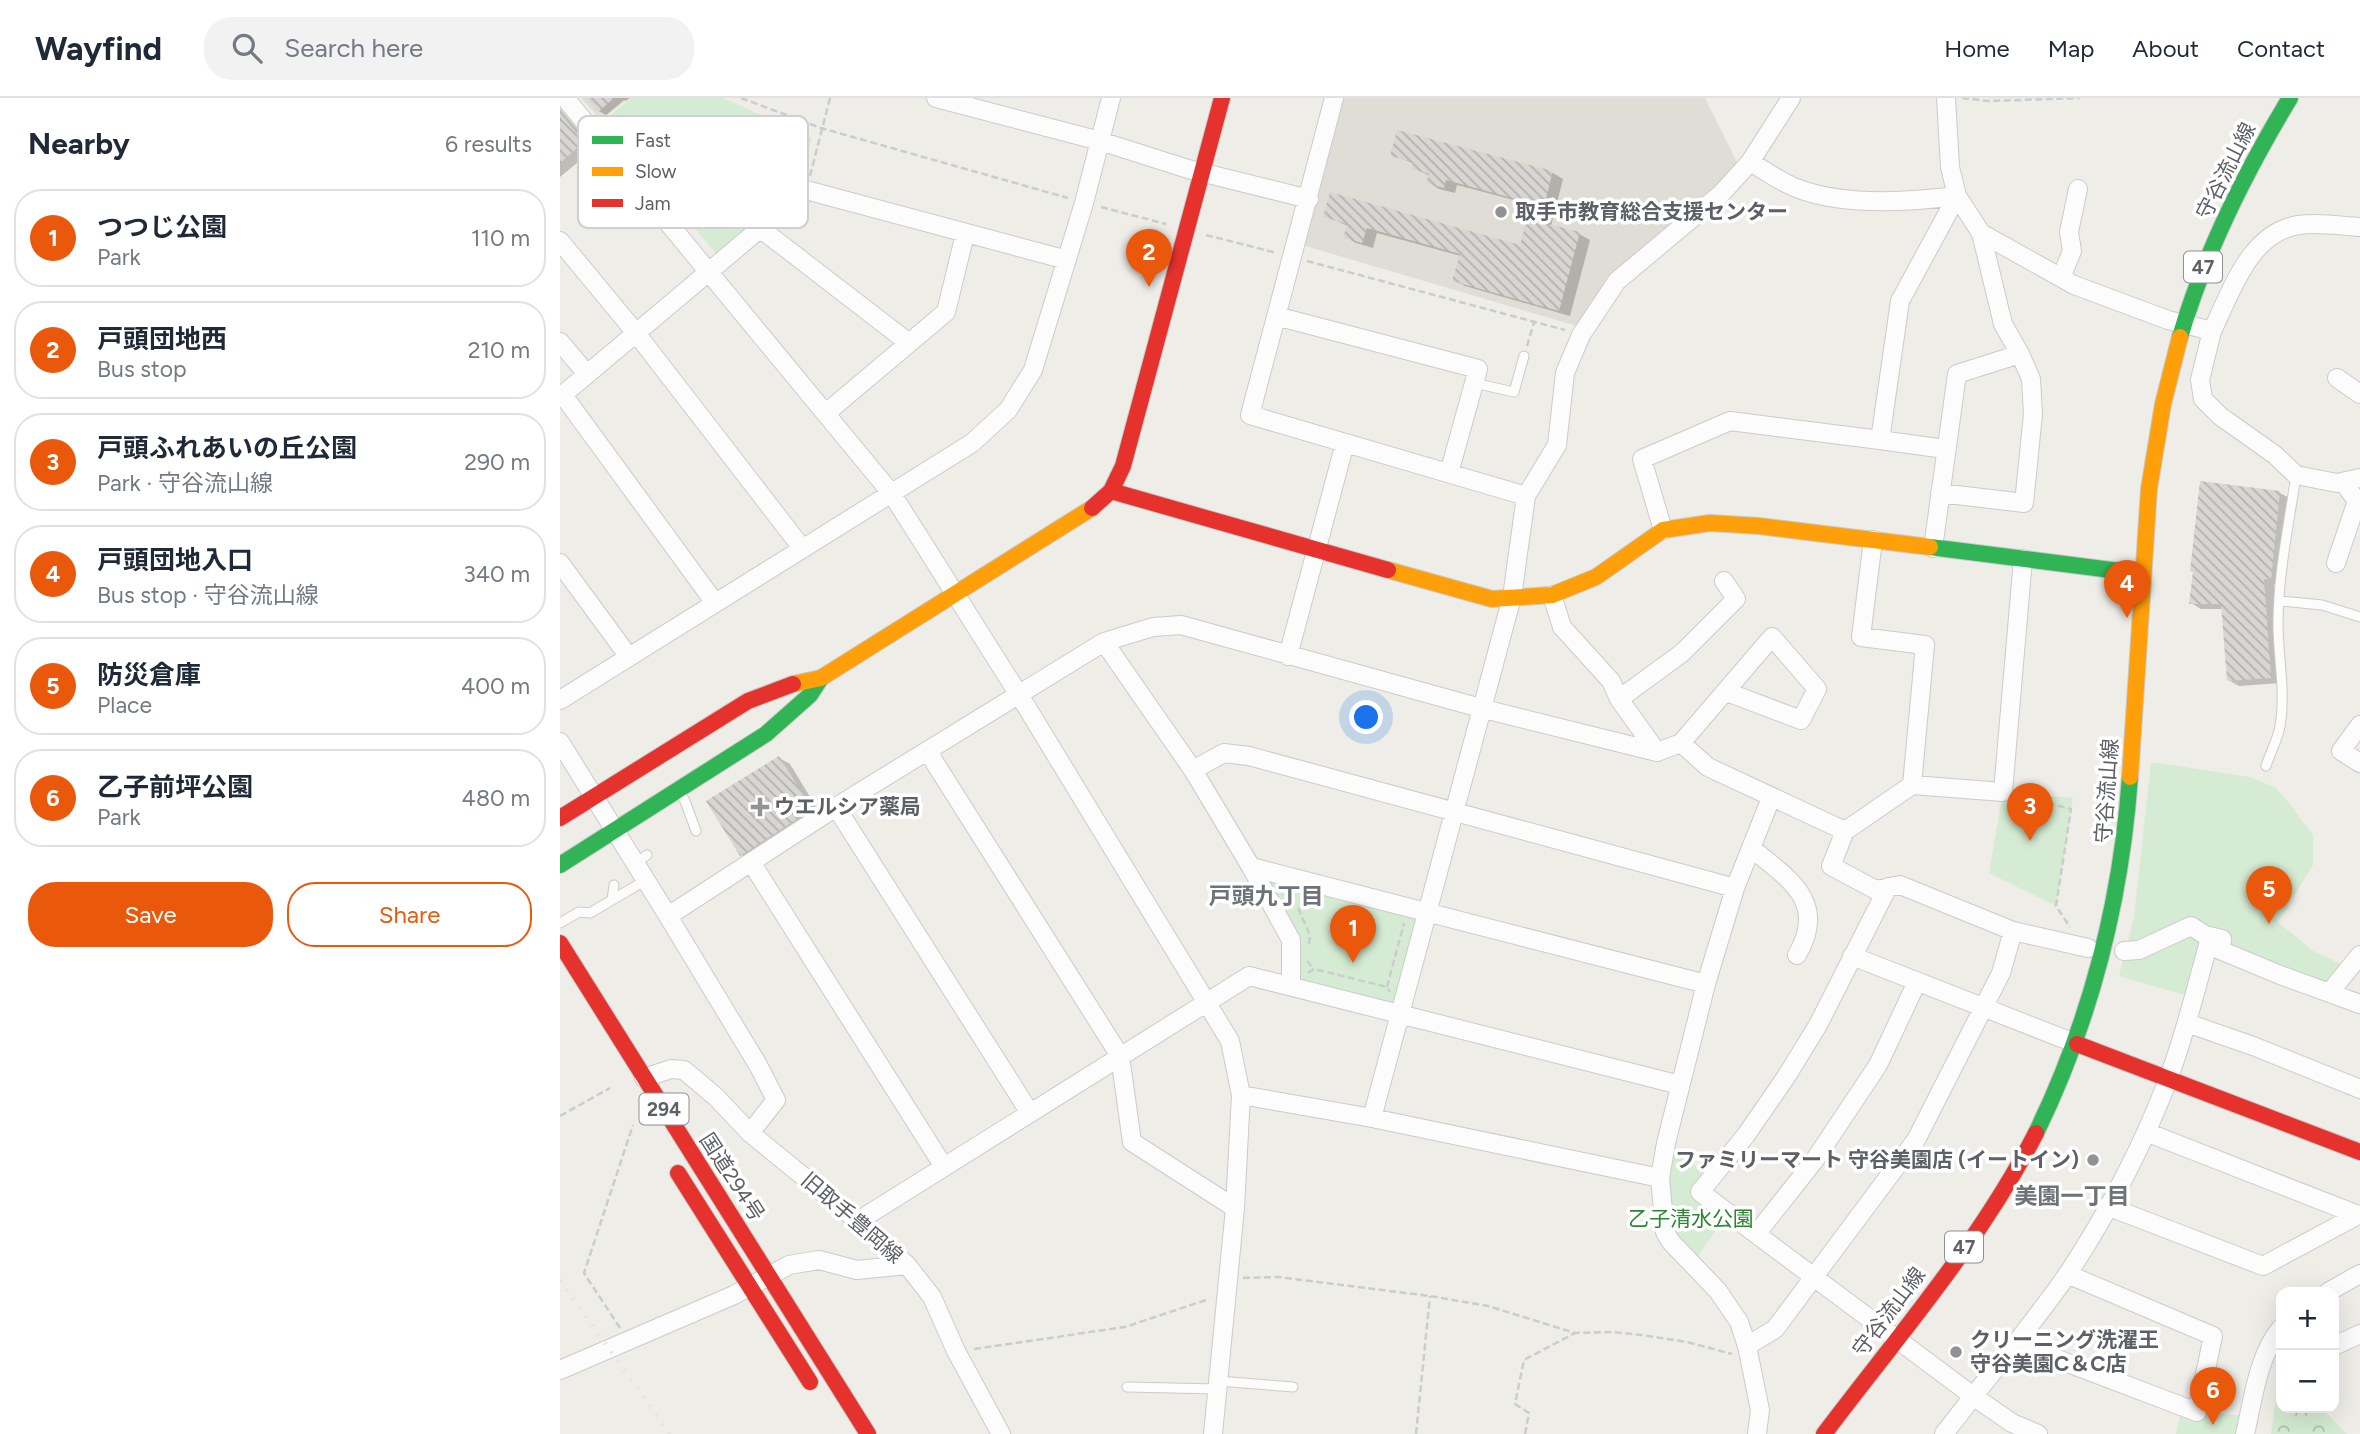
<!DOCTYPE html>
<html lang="en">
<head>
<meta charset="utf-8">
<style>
	:root { --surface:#fff; --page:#f2f2f3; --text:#1f2937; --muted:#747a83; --line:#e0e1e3; --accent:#ea580c }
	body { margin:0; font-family:Figtree,"Noto Sans JP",sans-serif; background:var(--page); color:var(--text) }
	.controls { position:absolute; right:21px; bottom:21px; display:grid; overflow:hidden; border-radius:14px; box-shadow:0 7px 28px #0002 }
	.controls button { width:63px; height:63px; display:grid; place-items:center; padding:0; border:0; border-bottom:2px solid var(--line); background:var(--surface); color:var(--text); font:35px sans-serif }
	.you { position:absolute; left:807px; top:620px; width:24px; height:24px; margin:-18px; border:5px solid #fff; border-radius:50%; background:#1a73e8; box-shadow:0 0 0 10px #1a73e833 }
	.badge { display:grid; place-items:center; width:46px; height:46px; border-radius:50%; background:var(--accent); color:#fff; font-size:23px; font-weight:700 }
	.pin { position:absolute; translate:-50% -58px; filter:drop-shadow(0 2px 4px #0008) }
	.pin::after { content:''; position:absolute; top:37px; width:24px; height:21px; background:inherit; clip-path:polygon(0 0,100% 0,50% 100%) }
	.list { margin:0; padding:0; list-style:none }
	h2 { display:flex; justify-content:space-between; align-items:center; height:91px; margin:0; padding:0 28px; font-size:30px }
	h2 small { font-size:23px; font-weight:400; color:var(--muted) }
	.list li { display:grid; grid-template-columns:46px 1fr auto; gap:21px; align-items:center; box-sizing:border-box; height:98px; margin:0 14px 14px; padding:0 14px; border:2px solid var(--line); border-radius:28px }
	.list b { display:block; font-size:26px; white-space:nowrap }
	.list p { margin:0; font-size:23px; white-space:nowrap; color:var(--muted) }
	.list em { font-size:23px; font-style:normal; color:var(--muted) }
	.actions { display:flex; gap:14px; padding:21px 28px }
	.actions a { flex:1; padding:16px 0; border:2px solid var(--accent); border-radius:28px; text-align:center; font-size:24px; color:var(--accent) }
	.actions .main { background:var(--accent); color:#fff }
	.icon { flex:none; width:38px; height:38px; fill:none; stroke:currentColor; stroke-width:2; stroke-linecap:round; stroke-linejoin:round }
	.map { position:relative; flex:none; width:1800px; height:1336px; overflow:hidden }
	header { display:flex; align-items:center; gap:42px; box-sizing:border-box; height:98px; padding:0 35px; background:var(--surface); border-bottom:2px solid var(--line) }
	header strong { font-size:33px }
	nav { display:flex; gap:38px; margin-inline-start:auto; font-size:24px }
	.search { width:490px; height:63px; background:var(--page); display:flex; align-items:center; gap:18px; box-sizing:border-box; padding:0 24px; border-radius:28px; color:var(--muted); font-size:26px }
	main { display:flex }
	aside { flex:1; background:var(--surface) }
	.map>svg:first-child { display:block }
</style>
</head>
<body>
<header>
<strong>Wayfind</strong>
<div class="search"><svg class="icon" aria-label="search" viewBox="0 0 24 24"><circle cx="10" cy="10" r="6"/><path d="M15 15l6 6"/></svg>Search here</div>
<nav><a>Home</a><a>Map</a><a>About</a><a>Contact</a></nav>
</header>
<main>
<aside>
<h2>Nearby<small>6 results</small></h2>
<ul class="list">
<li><span class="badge">1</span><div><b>つつじ公園</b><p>Park</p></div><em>110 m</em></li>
<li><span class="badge">2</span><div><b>戸頭団地西</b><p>Bus stop</p></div><em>210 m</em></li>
<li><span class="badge">3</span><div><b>戸頭ふれあいの丘公園</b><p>Park · 守谷流山線</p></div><em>290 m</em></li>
<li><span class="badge">4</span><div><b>戸頭団地入口</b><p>Bus stop · 守谷流山線</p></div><em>340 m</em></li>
<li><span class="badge">5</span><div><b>防災倉庫</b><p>Place</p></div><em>400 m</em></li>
<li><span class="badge">6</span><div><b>乙子前坪公園</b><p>Park</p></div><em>480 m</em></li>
</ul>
<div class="actions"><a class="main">Save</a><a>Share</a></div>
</aside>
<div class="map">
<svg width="1800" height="1336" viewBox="0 0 1800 1336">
	<defs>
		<pattern id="forest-crowns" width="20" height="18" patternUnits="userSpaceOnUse" patternTransform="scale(1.75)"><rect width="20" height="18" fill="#d5ebd3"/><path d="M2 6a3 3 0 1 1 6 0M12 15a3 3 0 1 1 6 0" fill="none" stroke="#b0c2af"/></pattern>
		<pattern id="building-back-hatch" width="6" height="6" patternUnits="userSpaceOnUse" patternTransform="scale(1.75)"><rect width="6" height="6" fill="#d8d6d3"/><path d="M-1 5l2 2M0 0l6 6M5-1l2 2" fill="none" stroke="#b2b1af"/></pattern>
	</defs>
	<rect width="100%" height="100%" fill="#eeede8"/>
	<path fill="#dfddd6" d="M 21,0 L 69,0 L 41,22 Z
		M 781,0 L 1145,0 L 1179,68 L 1017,228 L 742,147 Z"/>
	<path fill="#d5ebd3" d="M 71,0 L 163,0 L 252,40 L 238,88 L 158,158 L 45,22 Z
		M 1591,664 L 1690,679 L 1716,690 L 1728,704 L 1753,737 L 1753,767 L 1718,824 L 1753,853 L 1781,866 L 1769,886 L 1641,840 L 1625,897 L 1559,878 L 1574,819 Z
		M 1443,694 L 1513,700 L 1496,808 L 1429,775 Z
		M 691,769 L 868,814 L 840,915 L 731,887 L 731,842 Z
		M 1106,1045 L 1151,1079 L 1140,1095 L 1168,1115 L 1133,1165 L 1111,1144 Z
		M 1622,1309 L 1637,1314 L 1690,1318 L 1685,1336 L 1616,1336 Z"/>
	<path fill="url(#forest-crowns)" d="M 1717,1292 L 1721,1292 L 1721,1310 L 1761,1310 L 1787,1336 L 1711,1336 Z"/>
	<path fill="#0003" d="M 28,0 L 70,0 L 66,3 L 64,2 L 46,17 L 39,13 Z
		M 0,11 L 34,51 L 0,79 Z
		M 838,34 L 993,75 L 1003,81 L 991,128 L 1019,136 L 1030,142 L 1010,218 L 905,188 L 894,182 L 901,158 L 817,135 L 813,150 L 796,145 L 785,139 L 788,128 L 765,118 L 961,149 L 973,107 L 897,87 L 895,95 L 879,91 L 868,84 L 870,78 L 853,70 L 855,66 L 832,57 Z
		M 1642,385 L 1720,395 L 1731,401 L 1721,487 L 1714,486 L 1721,585 L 1679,588 L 1668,582 L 1663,511 L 1641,511 L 1631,505 Z
		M 219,660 L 230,666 L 261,717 L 192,763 L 181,757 Z"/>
	<path fill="url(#building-back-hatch)" d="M 26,0 L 54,0 L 38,14 Z
		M 0,15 L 24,44 L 0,65 Z
		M 837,32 L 993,73 L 980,124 L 1020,134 L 999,213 L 892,183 L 900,156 L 807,130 L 802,145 L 783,140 L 787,126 L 763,119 L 770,94 L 960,147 L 971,105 L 886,82 L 884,90 L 866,85 L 869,76 L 851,71 L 853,64 L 830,58 Z
		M 1640,383 L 1720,393 L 1711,482 L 1704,481 L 1711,580 L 1667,583 L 1661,506 L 1629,506 L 1633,474 L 1630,473 Z
		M 219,658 L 252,711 L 180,758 L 146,703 Z"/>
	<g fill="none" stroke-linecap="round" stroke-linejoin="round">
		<defs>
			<path id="lane" d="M 914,285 L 954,294 L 964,258
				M 1720,503 L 1762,507 L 1800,519
				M 1706,668 C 1710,655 1718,641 1720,628 C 1726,594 1718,560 1718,526 C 1718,476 1729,426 1736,377
				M 119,694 L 125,703 L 136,733
				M 76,765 L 87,757
				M 52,802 L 54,787
				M 0,825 L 19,814 L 30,815 L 86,782
				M 658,1283 L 733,1289
				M 567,1289 L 657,1291"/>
			<path id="street" d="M 5,0 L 332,396 L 466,608 L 670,943 L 681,997 L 675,1110 L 653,1336
				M 376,0 L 540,43 L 628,71 L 749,101
				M 774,0 L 690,317 L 966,398
				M 1386,0 L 1390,69 L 1397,98 L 1421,135 L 1514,187 L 1608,222 L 1652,233 C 1671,195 1689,134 1739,127 C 1758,124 1781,128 1800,129
				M 1190,64 C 1206,73 1222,85 1239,91 C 1284,108 1349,104 1397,98
				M 201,131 L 349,245
				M 1421,135 L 1443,226 L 1460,256
				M 0,143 L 76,235 L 242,450
				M 1501,180 L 1512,153 L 1509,134 L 1518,91
				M 716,218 L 918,271 L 889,375
				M 1652,233 L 1640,282 L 1643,301 L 1660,318 L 1715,357 L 1736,377 L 1777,385 L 1800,380
				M 0,244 L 27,276
				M 1777,280 L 1800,296
				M 3,297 L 155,505
				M 0,299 L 246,92 L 507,162
				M 266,315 L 386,214 L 405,136
				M 1320,342 L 1385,351
				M 1103,432 L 1082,361 L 1170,323 L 1320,342 L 1340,203 L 1397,98
				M 1373,450 L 1397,276 L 1460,256 L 1471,281 L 1473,316 L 1464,405 L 1380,395
				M 0,465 L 69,559
				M 1776,465 L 1797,403 L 1783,384
				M 992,497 L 1002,529 L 1051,583 L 1059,601 L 1097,654
				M 544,544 L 633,672 L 691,769 L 731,842 L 731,887
				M 728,558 L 785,345
				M 1059,601 L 1122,555 L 1176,501 L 1164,483
				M 0,602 L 412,345 L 448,312 L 473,272 L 524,105 L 551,0
				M 1800,627 L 1781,653 L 1800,665
				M 0,644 L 108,818 L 198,967 L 216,1002 L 190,1035
				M 1121,645 L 1148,669 L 1285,733 L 1352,687 L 1365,547 L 1301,539 L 1313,442
				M 368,654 L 560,958 L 572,1044 L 675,1110
				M 633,672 L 664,655 L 689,658 L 1175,790
				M 1352,687 L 1443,694 L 1463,461
				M 276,709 L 470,1015
				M 1191,750 C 1229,781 1268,804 1237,857
				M 191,764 L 384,1069
				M 691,769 L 1146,886
				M 1328,789 L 1258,927 L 1226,979 L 1186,1037 L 1140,1094 L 1413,1298 L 1452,1325 L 1478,1336
				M 108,818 L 276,709 L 544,544 L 593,529 L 621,527 L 924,611 L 1097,654 L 1121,645 L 1212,539 L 1257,591 L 1241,622 L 1167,594
				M 1453,833 L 1528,850
				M 1564,853 L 1579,852 L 1631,828 L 1645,837 L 1662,841 L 1662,844
				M 1292,858 L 1517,946
				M 1770,894 L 1800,857
				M 1627,925 L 1693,948 L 1800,991
				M 84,980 L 111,971 L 124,972 L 156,999 L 190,1035 L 298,1123 L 347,1167 L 372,1199 L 396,1253 L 441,1336
				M 681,997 L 812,1020 L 1100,1080
				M 812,1020 L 952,499 L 966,398 L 997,347 L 1005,275 L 1021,237 L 1057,183 L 1161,96 L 1190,64 L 1231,0
				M 1547,1108 L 1703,1168 L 1798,1117 L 1586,1034
				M 298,1123 L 689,878 L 1120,987
				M 1197,1135 L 1254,1063 L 1318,967 L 1357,884
				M 1768,1194 L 1800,1176
				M 1455,1245 L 1637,1314 L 1653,1238 L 1507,1176
				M 1187,1248 L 1215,1231 L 1356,1042 L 1441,875 L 1453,833 L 1340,787 L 1316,792 L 1271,768 L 1285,733
				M 1774,1248 L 1800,1236
				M 0,1272 L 174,1197 L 229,1167 L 259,1162 L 297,1172 L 347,1167
				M 1197,1336 L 1200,1312 L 1187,1248 L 1179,1224 L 1158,1193 L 1111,1144 L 1105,1134 L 1100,1080 L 1106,1045 L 1146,886 L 1175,790 L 1211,700
				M 1384,1336 C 1424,1283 1469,1232 1507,1177 C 1547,1117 1584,1046 1609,979 C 1625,936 1636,891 1648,847 L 1720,877 L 1800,906
				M 1685,1336 C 1693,1302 1698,1257 1721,1230"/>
			<path id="fast" d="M 1620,239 C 1645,154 1684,76 1730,0
				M 1370,449 L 1583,476
				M 0,767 L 206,636 L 250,597 L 261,580
				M 1476,1035 C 1531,922 1561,804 1570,679"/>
			<path id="slow" d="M 828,472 L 932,501 L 992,497 L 1036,479 L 1103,432 L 1150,425 L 1199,428 L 1370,449
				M 233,586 L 261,580 L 532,410
				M 1570,679 L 1589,391 L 1603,306 L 1620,239"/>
			<path id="jam" d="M 551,393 L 828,472
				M 532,410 L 551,393 L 563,368 L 662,0
				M 0,720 L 188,603 L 233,586
				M 0,845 L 308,1336
				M 1517,946 L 1800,1054
				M 118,1075 L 250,1284
				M 1264,1336 C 1338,1238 1420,1144 1476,1035"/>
		</defs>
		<use href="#lane" stroke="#cbcbca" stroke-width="11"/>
		<use href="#street" stroke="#cbcbca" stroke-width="20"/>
		<use href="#fast" stroke="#c9cac9" stroke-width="18"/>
		<use href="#slow" stroke="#c9cac9" stroke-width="18"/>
		<use href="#jam" stroke="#c9cac9" stroke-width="18"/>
		<path stroke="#c9cecb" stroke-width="2.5" stroke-dasharray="7 3.5" stroke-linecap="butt" d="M 181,0 L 261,30 L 508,100
			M 1402,0 L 1428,3 L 1520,0
			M 250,78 L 270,0
			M 541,109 L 606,126
			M 646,137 L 717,155
			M 747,163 L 1005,232
			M 967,248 L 974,224
			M 1457,698 L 1511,711 L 1496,808 L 1510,829
			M 749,846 L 750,837 L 738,810 L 749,802
			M 747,863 L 754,871
			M 748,875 L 754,871 L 827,889 L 830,894
			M 827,889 L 844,825
			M 0,1018 L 50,990
			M 683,1180 L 718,1179 L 870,1198 L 928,1208 L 1015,1235 L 1053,1234 L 1081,1237 L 1127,1244 L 1172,1256
			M 60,1230 L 24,1175 L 73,1027
			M 414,1251 L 565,1229 L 649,1201
			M 856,1336 L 870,1198
			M 965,1336 L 969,1315 L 955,1306 L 964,1262 L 1015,1235"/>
		<use href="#lane" stroke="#fcfcfc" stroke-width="9"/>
		<use href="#street" stroke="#fcfcfc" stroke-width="18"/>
		<use href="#fast" stroke="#30b455" stroke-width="16"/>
		<use href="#slow" stroke="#ff9f0a" stroke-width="16"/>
		<use href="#jam" stroke="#e5322d" stroke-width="16"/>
		<path stroke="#e4e4e4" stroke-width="4.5" stroke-dasharray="2 9" stroke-linecap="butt" d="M 0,1182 L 110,1336"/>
	</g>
	<g fill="#909294" stroke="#fff" stroke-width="2.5">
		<circle cx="941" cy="114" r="7"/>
		<path d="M196.5 698.5h7v7h7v7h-7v7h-7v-7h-7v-7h7z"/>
		<circle cx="1533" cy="1062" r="7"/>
		<circle cx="1396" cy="1254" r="7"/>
	</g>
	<g text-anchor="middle" stroke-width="7" stroke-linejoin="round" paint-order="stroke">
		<g fill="#fff" stroke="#8e9095" stroke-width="2">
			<rect x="1624" y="153.5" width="38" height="31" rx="5"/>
			<rect x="79.5" y="995.5" width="49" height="31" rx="5"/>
			<rect x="1385" y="1133.5" width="38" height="31" rx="5"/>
		</g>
		<g font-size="19" font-weight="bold" fill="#5d6167">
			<text x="1643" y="176">47</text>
			<text x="104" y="1018">294</text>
			<text x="1404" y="1156">47</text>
		</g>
		<g font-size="21" fill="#5d6167" stroke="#fff">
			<text transform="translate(1666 73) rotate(-63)" y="7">守谷流山線</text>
			<text transform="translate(1547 693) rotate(-86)" y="7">守谷流山線</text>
			<text transform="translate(172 1079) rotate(57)" y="7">国道294号</text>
			<text transform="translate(292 1120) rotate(41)" y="7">旧取手豊岡線</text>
			<text transform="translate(1329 1214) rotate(-53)" y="7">守谷流山線</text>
		</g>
		<g font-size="21" font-weight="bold" fill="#5d6167" stroke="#fff" text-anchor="start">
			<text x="955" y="121">取手市教育総合支援センター</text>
			<text x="214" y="716">ウエルシア薬局</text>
			<text x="1519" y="1069" text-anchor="end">ファミリーマート 守谷美園店 (イートイン)</text>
			<text x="1410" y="1249">クリーニング洗濯王<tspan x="1410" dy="24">守谷美園C＆C店</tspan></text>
		</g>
		<g font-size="21" fill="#2d8634" stroke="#fff">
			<text x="1131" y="1128">乙子清水公園</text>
		</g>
		<g font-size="23" font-weight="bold" fill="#6e7379" stroke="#fff">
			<text x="706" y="806">戸頭九丁目</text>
			<text x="1512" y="1106">美園一丁目</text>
		</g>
	</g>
	<rect x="18" y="18" width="230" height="112" rx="10" fill="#fff" stroke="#ced0d1" stroke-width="2"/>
	<rect x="32" y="38" width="31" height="8" fill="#30b455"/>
	<rect x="32" y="69" width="31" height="9" fill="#ff9f0a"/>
	<rect x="32" y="101" width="31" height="8" fill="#e5322d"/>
	<g font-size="19" fill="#5d6167">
		<text x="75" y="49">Fast</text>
		<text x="75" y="80">Slow</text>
		<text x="75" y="112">Jam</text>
	</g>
</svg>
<div class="controls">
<button>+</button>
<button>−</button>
</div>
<div class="you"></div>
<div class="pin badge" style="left:793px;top:865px">1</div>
<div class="pin badge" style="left:589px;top:189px">2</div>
<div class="pin badge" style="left:1470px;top:743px">3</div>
<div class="pin badge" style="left:1567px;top:520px">4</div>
<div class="pin badge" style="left:1709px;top:826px">5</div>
<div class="pin badge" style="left:1653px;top:1327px">6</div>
</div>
</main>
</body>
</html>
